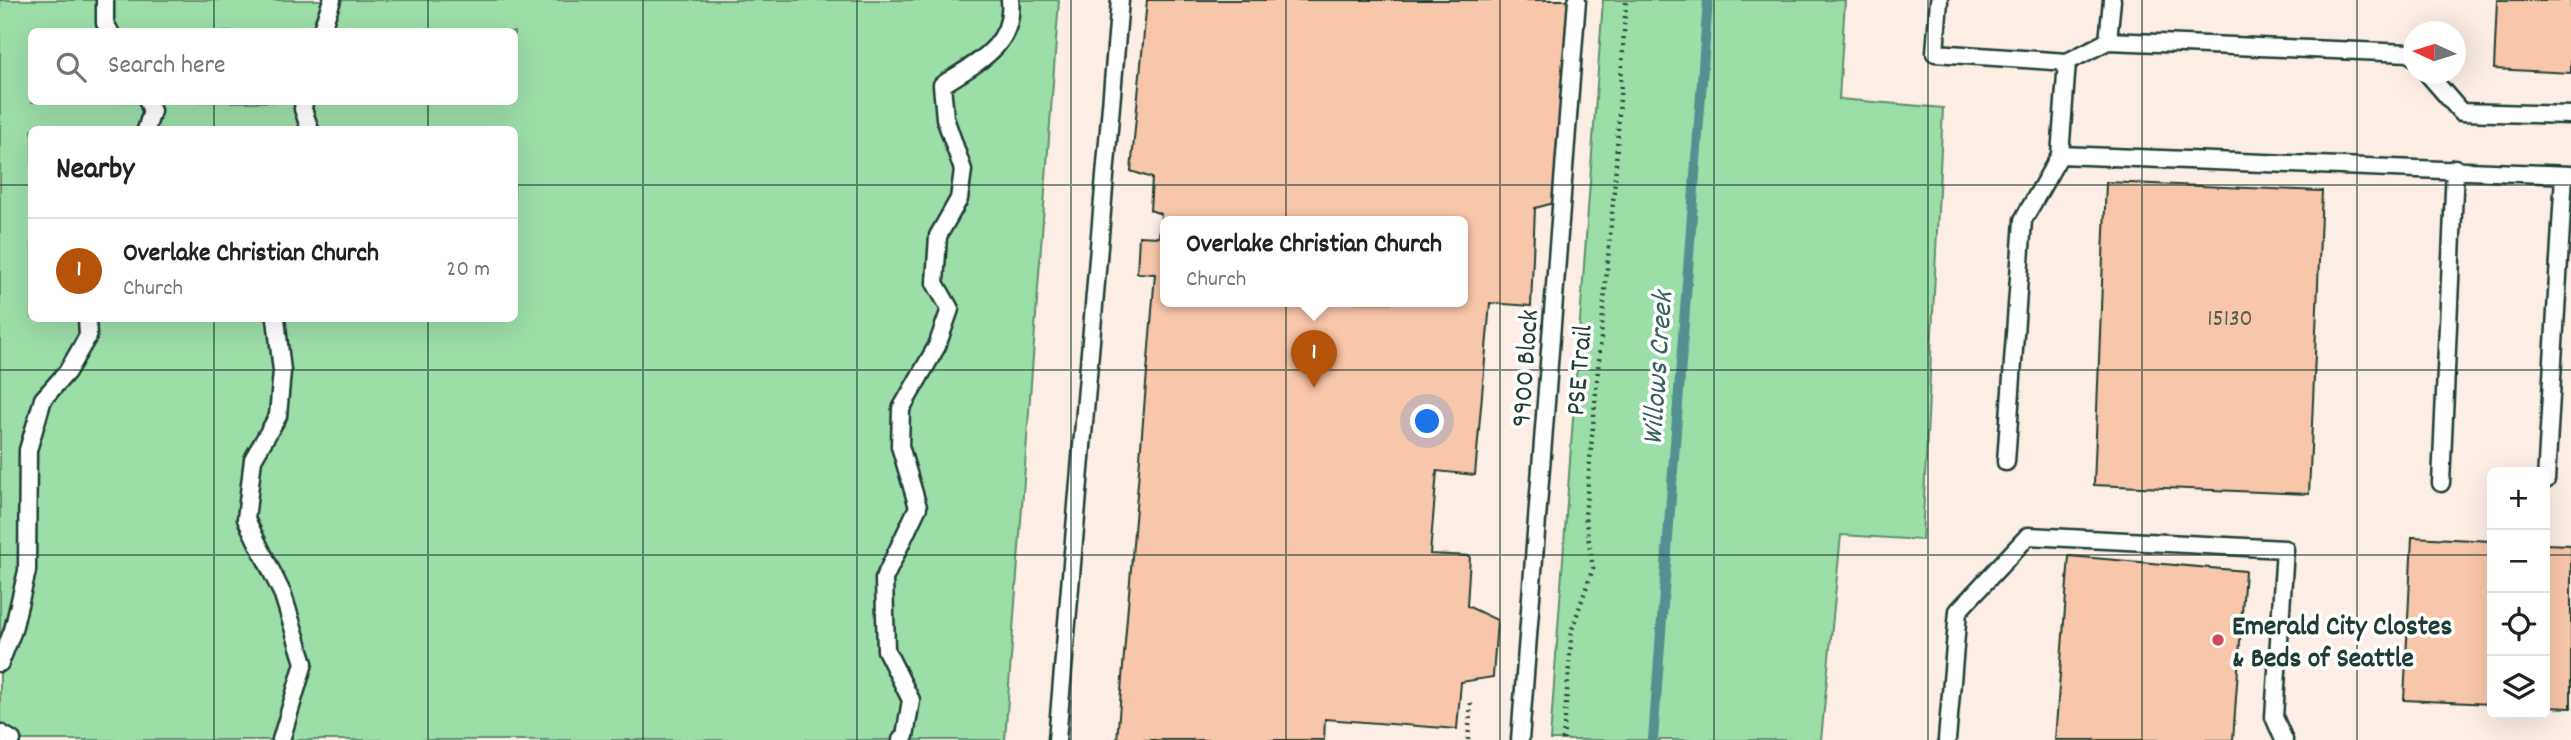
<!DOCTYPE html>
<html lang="en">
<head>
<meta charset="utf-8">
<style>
	:root { --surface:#fff; --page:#f6f6f6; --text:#202124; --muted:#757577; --line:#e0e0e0; --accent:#b45309 }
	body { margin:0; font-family:Dekko,sans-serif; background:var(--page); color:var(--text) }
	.controls { position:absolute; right:21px; bottom:21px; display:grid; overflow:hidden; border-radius:10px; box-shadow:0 7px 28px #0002 }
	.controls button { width:63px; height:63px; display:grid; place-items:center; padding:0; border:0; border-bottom:2px solid var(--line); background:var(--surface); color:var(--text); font:35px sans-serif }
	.compass { position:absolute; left:2403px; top:21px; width:63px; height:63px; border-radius:50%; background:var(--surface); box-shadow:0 7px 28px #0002; rotate:274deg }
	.you { position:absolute; left:1428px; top:422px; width:24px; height:24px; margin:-18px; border:5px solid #fff; border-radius:50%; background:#1a73e8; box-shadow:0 0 0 10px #1a73e833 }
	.badge { display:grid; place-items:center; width:46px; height:46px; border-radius:50%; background:var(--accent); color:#fff; font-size:23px; font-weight:700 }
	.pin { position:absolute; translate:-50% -58px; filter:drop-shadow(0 2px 4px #0008) }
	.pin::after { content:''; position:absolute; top:37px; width:24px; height:21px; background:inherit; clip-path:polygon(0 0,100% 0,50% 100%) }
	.popup { position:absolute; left:1160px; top:216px; width:308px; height:91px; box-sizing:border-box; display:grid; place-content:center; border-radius:10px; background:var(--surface); filter:drop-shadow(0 2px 5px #0005); font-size:23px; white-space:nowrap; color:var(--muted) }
	.popup b { font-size:26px; color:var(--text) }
	.popup::after { content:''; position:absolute; left:50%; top:100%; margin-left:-14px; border:14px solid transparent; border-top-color:var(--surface) }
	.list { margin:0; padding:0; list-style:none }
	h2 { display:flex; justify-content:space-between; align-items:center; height:91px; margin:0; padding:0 28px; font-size:30px }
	h2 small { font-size:23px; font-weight:400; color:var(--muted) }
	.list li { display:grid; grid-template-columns:46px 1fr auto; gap:21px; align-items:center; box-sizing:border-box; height:105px; padding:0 28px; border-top:2px solid var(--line) }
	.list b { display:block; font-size:26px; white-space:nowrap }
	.list p { margin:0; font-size:23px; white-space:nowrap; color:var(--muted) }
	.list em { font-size:23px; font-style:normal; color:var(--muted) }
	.icon { flex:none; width:38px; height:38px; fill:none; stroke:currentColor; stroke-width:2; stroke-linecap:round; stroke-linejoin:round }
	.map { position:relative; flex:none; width:2571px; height:740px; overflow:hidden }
	.search { position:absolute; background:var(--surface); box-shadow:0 7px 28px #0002; left:28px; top:28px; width:490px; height:77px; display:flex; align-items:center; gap:18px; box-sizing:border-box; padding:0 24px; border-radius:10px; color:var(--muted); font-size:26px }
	.panel { position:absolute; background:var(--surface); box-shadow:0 7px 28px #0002; left:28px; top:126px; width:490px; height:196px; border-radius:10px }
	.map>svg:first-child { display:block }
</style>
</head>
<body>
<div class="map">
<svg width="2571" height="740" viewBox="0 0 2571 740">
	<rect width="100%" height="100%" fill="#fdeee5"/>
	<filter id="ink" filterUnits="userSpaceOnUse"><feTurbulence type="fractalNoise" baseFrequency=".0143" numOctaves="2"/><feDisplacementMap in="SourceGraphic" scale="14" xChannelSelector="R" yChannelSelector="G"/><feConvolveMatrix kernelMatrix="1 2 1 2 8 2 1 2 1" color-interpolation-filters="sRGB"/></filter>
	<g filter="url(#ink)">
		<path fill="#9cdea8" stroke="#5e8e6e" stroke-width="2" fill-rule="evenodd" d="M 0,0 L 1059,0 L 1005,740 L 0,740 ZM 32,32 L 514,32 L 514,102 L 32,102 ZM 32,130 L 514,130 L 514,318 L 32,318 Z
			M 1603,0 L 1845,0 L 1839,99 L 1943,108 L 1922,540 L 1841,535 L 1821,740 L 1550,740 Z"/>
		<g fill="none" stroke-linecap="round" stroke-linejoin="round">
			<path stroke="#539091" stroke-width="10" d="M 1653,740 L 1708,0"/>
		</g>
		<path fill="#f8c6a8" stroke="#1f3d34" stroke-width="2" fill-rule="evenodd" d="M 1147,0 L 1570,0 L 1554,203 L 1535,208 L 1531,306 L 1490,303 L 1475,475 L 1437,471 L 1430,554 L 1470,556 L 1467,606 L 1497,620 L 1493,677 L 1461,682 L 1457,729 L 1325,719 L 1324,740 L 1117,740 L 1155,274 L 1137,273 L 1139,236 L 1159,237 L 1161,214 L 1150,210 L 1152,178 L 1131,171 ZM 1165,222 L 1463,222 L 1463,302 L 1165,302 Z
			M 2497,0 L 2571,0 L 2571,73 L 2494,69 Z
			M 2106,182 L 2322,191 L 2309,494 L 2094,485 Z
			M 2412,537 L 2492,541 L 2492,704 L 2404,700 Z
			M 2545,544 L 2571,545 L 2571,708 L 2545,707 Z
			M 2069,556 L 2245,571 L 2233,740 L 2055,740 Z"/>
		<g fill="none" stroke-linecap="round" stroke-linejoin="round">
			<defs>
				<path id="service" d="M 105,0 L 105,23 L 110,32
					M 1939,0 L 1935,53 L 2067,62 L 2060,155 L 2023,220 L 2006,462
					M 2112,0 L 2108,41 L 2410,53 L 2414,57
					M 321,32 L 332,0
					M 2067,62 L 2108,41
					M 2428,74 L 2461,112 L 2571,115
					M 304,102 L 303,109 L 310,130
					M 146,130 L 152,111 L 148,102
					M 2060,155 L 2571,175
					M 276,318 L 282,371 L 278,416 L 253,459 L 246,519 L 283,595 L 304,663 L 281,740
					M 2546,480 L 2564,175
					M 2441,483 L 2455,168
					M 0,663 L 13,630 L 27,571 L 28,450 L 43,399 L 67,372 L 88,336 L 87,318
					M 0,733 L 12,740
					M 901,740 L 905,736 L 911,700 L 886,650 L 884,579 L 918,507 L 900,446 L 901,409 L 937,346 L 950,309 L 935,283 L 938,236 L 959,199 L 963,170 L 945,118 L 942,85 C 976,63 1015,46 1010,0
					M 1057,740 L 1120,0
					M 1520,740 L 1577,0
					M 1947,740 L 1958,611 L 2028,536 L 2285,549 L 2274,717 L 2284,740"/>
			</defs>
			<use href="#service" stroke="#1f3d34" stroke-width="21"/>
			<path stroke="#1f3d34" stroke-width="4.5" stroke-dasharray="2 5" stroke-linecap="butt" d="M 1468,740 L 1471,702
				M 1563,740 L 1572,629 L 1593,568 L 1585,516 L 1615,179 L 1626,0"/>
			<use href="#service" stroke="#fff" stroke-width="16"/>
		</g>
	</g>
	<path fill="none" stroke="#1f3d34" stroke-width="2" stroke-opacity="0.55" d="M 214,0 L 214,32M 428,0 L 428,32M 643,0 L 643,740M 857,0 L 857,740M 1071,0 L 1071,740M 1286,0 L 1286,740M 1500,0 L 1500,740M 1714,0 L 1714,740M 1928,0 L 1928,740M 2142,0 L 2142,740M 2357,0 L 2357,740M 214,102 L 214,130M 428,102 L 428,130M 0,185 L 32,185M 514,185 L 2571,185M 214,318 L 214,740M 428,318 L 428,740M 0,370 L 2571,370M 0,555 L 2492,555M 2545,555 L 2571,555"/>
	<circle fill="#d1495b" stroke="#fff" stroke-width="2.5" cx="2218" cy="640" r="7"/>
	<g text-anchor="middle" stroke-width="7" stroke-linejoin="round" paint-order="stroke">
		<g font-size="24" fill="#555f51">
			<text x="2230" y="325">15130</text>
		</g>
		<g font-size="28" fill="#1f3d34" stroke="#fff">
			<text transform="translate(1523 368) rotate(-86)" y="10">9900 Block</text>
			<text transform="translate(1577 370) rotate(-85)" y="10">PSE Trail</text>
		</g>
		<g font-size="28" font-weight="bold" fill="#1f3d34" stroke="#fff" text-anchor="start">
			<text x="2232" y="634">Emerald City Clostes<tspan x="2232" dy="32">&amp; Beds of Seattle</tspan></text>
		</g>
		<g font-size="30" font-style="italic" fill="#35605b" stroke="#fff">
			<text transform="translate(1656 368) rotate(-86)" y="10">Willows Creek</text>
		</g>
	</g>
</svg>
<div class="controls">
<button>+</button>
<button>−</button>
<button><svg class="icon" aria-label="locate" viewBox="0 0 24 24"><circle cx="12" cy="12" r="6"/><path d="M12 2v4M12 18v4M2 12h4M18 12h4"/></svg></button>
<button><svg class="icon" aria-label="layers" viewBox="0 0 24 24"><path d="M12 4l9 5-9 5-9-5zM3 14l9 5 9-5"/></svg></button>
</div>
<svg class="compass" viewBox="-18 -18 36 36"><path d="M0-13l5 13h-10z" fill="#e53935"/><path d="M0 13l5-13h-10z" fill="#757577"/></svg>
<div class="you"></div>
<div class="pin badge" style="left:1314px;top:388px">1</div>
<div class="popup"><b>Overlake Christian Church</b>Church</div>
<div class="search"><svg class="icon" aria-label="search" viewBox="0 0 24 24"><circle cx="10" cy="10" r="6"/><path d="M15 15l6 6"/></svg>Search here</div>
<section class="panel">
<h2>Nearby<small></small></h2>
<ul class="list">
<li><span class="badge">1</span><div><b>Overlake Christian Church</b><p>Church</p></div><em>20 m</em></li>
</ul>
</section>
</div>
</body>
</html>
